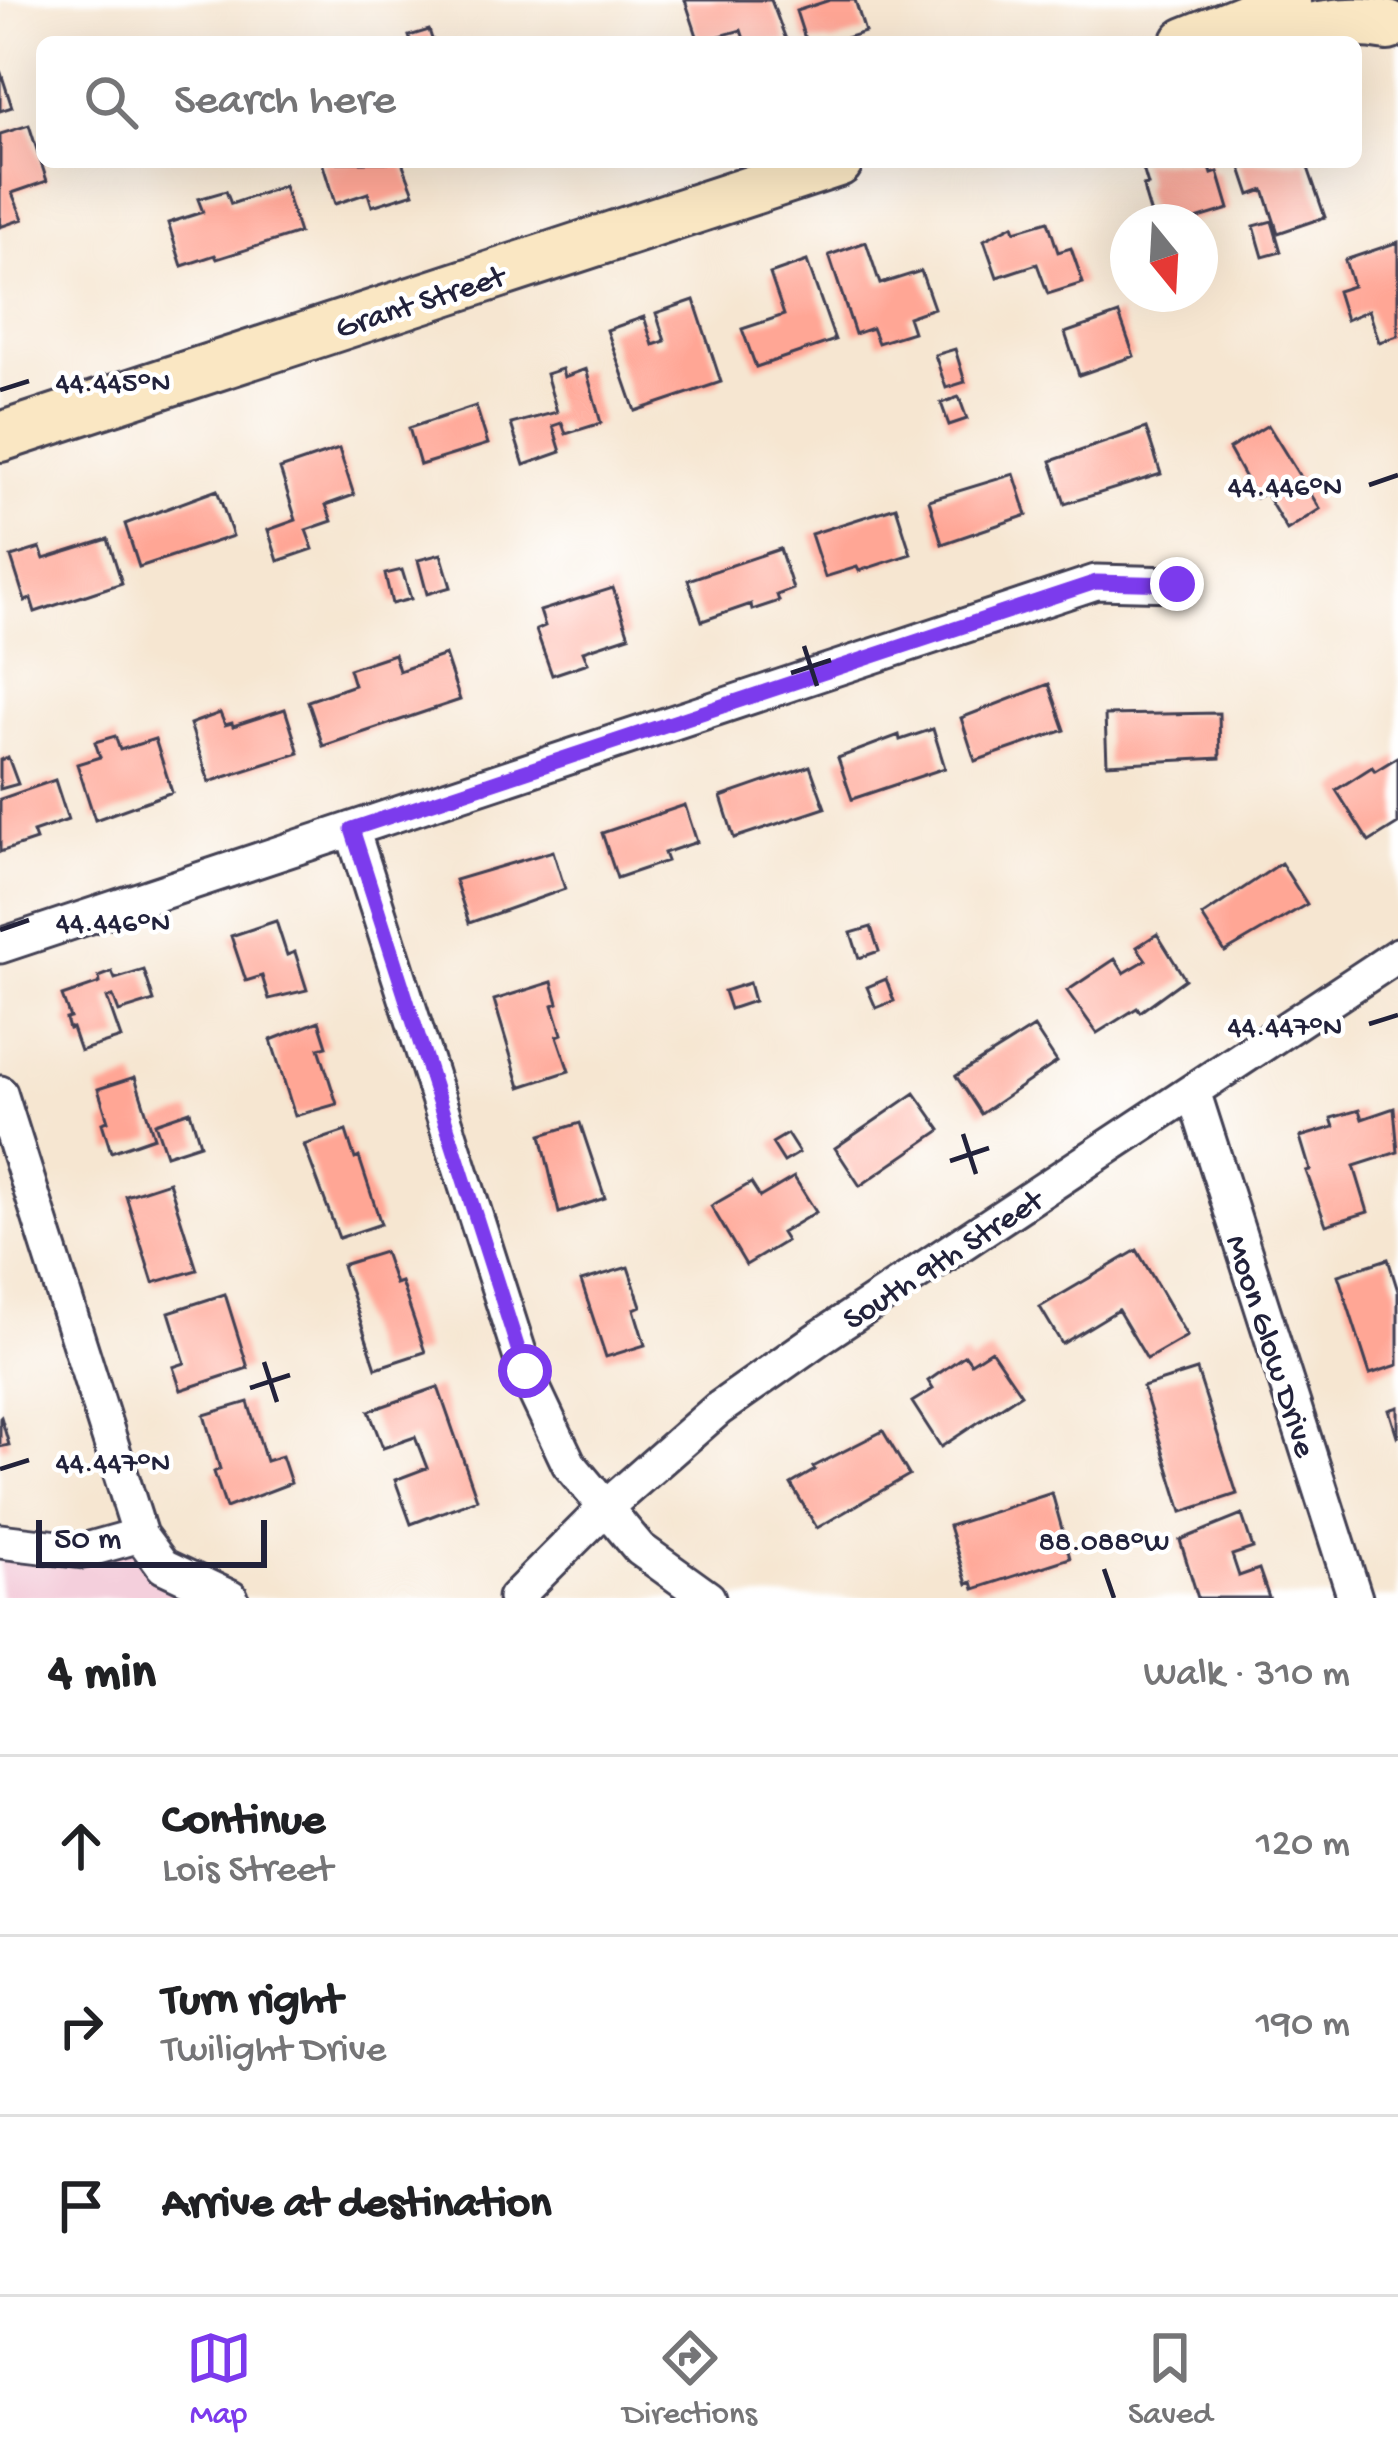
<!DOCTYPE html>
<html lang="en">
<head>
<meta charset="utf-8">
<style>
	:root { --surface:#fff; --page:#f2f2f2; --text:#202124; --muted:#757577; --line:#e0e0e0; --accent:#7c3aed }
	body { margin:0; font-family:"Gochi Hand",sans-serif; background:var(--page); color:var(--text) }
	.compass { position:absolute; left:1110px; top:204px; width:108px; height:108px; border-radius:50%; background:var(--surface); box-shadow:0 12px 48px #0002; rotate:162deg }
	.scale { position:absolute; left:36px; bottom:30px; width:231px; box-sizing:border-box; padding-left:12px; border:6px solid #22223b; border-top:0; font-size:33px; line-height:42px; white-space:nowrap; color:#22223b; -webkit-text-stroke:9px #fff; paint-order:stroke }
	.stop { position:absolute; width:36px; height:36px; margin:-27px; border:9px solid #7c3aed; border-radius:50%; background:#fff }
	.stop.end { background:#7c3aed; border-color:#fff; box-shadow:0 3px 12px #0008 }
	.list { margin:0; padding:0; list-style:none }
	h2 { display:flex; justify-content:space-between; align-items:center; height:156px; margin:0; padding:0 48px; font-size:51px }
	h2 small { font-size:39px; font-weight:400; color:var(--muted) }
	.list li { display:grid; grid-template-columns:78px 1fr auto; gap:36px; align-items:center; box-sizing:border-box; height:180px; padding:0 48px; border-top:3px solid var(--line) }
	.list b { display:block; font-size:45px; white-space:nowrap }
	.list p { margin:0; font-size:39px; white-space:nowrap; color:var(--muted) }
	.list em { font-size:39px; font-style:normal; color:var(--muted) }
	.icon { flex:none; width:66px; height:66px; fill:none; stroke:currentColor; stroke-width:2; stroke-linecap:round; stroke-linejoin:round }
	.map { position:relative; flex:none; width:1398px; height:1598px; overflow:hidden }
	.search { position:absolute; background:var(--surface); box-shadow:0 12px 48px #0002; left:36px; right:36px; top:36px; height:132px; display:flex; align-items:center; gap:30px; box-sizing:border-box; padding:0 42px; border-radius:18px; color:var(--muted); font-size:45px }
	.sheet { height:696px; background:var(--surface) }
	nav { display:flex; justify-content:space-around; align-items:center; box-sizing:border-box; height:168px; border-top:3px solid var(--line); background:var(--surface); font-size:33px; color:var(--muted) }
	nav a { display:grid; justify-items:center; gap:6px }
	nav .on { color:var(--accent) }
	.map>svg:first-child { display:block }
</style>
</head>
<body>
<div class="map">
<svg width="1398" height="1598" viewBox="0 0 1398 1598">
	<rect width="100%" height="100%" fill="#fff"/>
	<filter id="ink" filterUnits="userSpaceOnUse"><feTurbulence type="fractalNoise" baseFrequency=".00833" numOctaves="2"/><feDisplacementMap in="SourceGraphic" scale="24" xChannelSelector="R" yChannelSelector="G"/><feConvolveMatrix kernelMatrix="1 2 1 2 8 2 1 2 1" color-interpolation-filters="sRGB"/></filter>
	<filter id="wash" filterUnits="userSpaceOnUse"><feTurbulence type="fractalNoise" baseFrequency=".004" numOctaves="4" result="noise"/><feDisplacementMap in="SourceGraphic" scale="48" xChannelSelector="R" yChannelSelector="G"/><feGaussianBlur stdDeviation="2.7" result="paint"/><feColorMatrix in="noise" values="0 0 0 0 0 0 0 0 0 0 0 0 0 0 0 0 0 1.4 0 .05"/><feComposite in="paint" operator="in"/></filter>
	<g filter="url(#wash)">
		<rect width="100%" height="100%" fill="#f6e6d1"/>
		<path fill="#f4cfdc" d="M 140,1535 L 231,1598 L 0,1598 L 0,1541 Z"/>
		<g id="blocks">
			<path fill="#ffa695" d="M 685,0 L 771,0 L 787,42 L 745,42 L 741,30 L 699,42 Z
				M 830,0 L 855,0 L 865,32 L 833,42 L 806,42 L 796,11 Z
				M 429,30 L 433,42 L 411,42 L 409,36 Z
				M 1,73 L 12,107 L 0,111 L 0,74 Z
				M 29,125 L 47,181 L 12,193 L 23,219 L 0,227 L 0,134 Z
				M 322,162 L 402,162 L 414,193 L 372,206 L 368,193 L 335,204 Z
				M 1141,162 L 1208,162 L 1212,174 L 1218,172 L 1229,209 L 1186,222 L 1153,222 L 1145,195 L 1143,186 L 1148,185 Z
				M 1239,162 L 1306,162 L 1325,217 L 1278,233 L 1264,190 L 1250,195 Z
				M 284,186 L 299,233 L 217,259 L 215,255 L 182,266 L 168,223 L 203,212 L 198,199 L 226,191 L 231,204 Z
				M 1048,221 L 1058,252 L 1071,248 L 1083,283 L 1048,294 L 1037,264 L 997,277 L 984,240 L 1013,225 L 1015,231 Z
				M 1272,221 L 1281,252 L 1263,257 L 1254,226 Z
				M 866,242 L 880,284 L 921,271 L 934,308 L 908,317 L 913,332 L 878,343 L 872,328 L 855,334 L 829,255 Z
				M 1398,242 L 1398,336 L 1379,342 L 1369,310 L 1346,320 L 1337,291 L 1353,286 L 1345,260 Z
				M 807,261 L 835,340 L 756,367 L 742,329 L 784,315 L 770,274 Z
				M 694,300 L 721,382 L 635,411 L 607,330 L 644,317 L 653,345 L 665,341 L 656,313 Z
				M 1119,314 L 1134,356 L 1079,375 L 1065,333 Z
				M 955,349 L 965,382 L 946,388 L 935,355 Z
				M 562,369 L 564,377 L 586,369 L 601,423 L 566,434 L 562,423 L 553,426 L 561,452 L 524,465 L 511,424 L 557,412 L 546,374 Z
				M 959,397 L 967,419 L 949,425 L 941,403 Z
				M 476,406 L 488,444 L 420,465 L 409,428 Z
				M 1268,425 L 1320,509 L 1287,530 L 1265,493 L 1256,498 L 1229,449 Z
				M 1146,428 L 1161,474 L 1065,504 L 1051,461 Z
				M 339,449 L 354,495 L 326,505 L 332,521 L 306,530 L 313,549 L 278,561 L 268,530 L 296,520 L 280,469 Z
				M 1014,474 L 1027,515 L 942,544 L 929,500 Z
				M 217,490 L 233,536 L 139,567 L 125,524 Z
				M 896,507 L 911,554 L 859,571 L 857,567 L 825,577 L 811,534 Z
				M 108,539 L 122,583 L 35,612 L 31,599 L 25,601 L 11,557 L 40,548 L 44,559 Z
				M 780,549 L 793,589 L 777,595 L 779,601 L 752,610 L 751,604 L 702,621 L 688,580 Z
				M 441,554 L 451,587 L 427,594 L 418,560 Z
				M 402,570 L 411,599 L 392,604 L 385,574 Z
				M 613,588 L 629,636 L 583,651 L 588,663 L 552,675 L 536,630 L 545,626 L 540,611 Z
				M 394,654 L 399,671 L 445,655 L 460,700 L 323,746 L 308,701 L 354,685 L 349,669 Z
				M 1049,684 L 1065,730 L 975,761 L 961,718 Z
				M 285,709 L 299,753 L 209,782 L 190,724 L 220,713 L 225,725 L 232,723 L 233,726 Z
				M 1219,713 L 1220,758 L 1107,764 L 1105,715 Z
				M 933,729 L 945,768 L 852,799 L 838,758 L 899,735 L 900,740 Z
				M 115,736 L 120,750 L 155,739 L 172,792 L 95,820 L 77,764 L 100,757 L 95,742 Z
				M 8,757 L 18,784 L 0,789 L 0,760 Z
				M 1398,757 L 1398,824 L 1369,842 L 1336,790 L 1372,767 L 1375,771 Z
				M 810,766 L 825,808 L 734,838 L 721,797 Z
				M 55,780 L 68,820 L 33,832 L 36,840 L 0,852 L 0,799 Z
				M 685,805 L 697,842 L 664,853 L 667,861 L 617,878 L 602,833 Z
				M 553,851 L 565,889 L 469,923 L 455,880 Z
				M 1281,863 L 1307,904 L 1225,952 L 1202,916 Z
				M 276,921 L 287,955 L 295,952 L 307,990 L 269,999 L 262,976 L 246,981 L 231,936 Z
				M 871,927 L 879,951 L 859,958 L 851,933 Z
				M 1157,934 L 1185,979 L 1140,1012 L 1137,1008 L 1097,1033 L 1067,991 L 1115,959 L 1124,973 L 1146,960 L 1137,947 Z
				M 144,970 L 154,1001 L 119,1012 L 113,996 L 107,998 L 121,1038 L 80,1051 L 72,1028 L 69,1029 L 66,1019 L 70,1018 L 62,996 L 100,983 L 99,977 L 112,972 L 115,979 Z
				M 886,979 L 894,1001 L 876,1008 L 867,987 Z
				M 552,982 L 558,1003 L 553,1005 L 562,1034 L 557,1036 L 569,1071 L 520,1087 L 494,1000 Z
				M 749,983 L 754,1001 L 730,1009 L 724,991 Z
				M 319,1021 L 327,1046 L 319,1048 L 337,1104 L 295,1116 L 271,1040 Z
				M 1034,1027 L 1057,1062 L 981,1114 L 956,1076 Z
				M 135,1077 L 154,1137 L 111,1152 L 102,1123 L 108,1121 L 98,1089 Z
				M 915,1093 L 941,1130 L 860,1186 L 835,1148 Z
				M 1394,1108 L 1398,1152 L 1354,1166 L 1368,1212 L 1326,1225 L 1306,1171 L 1310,1170 L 1300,1137 L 1334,1127 L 1331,1118 L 1359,1110 L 1362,1119 Z
				M 190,1111 L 200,1144 L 166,1155 L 155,1123 Z
				M 580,1123 L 605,1198 L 559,1213 L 541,1135 Z
				M 346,1131 L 355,1159 L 359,1157 L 381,1224 L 339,1238 L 304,1145 Z
				M 787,1134 L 799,1153 L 784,1162 L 772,1143 Z
				M 794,1177 L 816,1212 L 781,1233 L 786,1241 L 746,1265 L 711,1206 L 751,1183 L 760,1197 Z
				M 169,1182 L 197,1270 L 153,1283 L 126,1196 Z
				M 1137,1250 L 1187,1336 L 1147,1359 L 1118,1310 L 1062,1344 L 1040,1307 Z
				M 384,1252 L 395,1284 L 401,1282 L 425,1352 L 376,1368 L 342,1265 Z
				M 1388,1259 L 1398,1291 L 1398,1365 L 1370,1374 L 1338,1275 Z
				M 628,1267 L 641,1306 L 634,1309 L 645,1345 L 606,1357 L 581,1281 Z
				M 225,1294 L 248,1368 L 181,1390 L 173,1367 L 185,1363 L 169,1312 Z
				M 991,1350 L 1021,1394 L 941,1447 L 912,1402 L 933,1389 L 928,1381 L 965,1355 L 971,1363 Z
				M 1197,1370 L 1237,1494 L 1182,1512 L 1143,1387 Z
				M 438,1387 L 477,1499 L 411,1524 L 395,1480 L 427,1468 L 415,1437 L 383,1448 L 369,1411 Z
				M 248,1402 L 266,1461 L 282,1456 L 291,1483 L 226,1508 L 214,1472 L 220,1469 L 204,1415 Z
				M 1398,1407 L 1398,1435 L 1397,1436 L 1389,1410 Z
				M 1,1417 L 9,1445 L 0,1447 L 0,1418 Z
				M 883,1431 L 909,1475 L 817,1528 L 791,1484 L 815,1470 L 813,1467 Z
				M 1052,1493 L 1070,1558 L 974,1589 L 972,1582 L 967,1584 L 949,1526 Z
				M 1242,1515 L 1253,1548 L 1232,1555 L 1239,1576 L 1259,1569 L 1269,1598 L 1198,1598 L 1180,1540 Z"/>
		</g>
	</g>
	<g filter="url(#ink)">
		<use href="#blocks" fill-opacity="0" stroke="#423f52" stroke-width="3"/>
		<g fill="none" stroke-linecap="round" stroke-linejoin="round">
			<defs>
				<path id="street" d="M 352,829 L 525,1371 L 569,1464 L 640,1549 L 708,1598
					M 0,946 L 1096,582 L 1177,584
					M 1193,1091 L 1355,1598
					M 0,1093 L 140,1535
					M 0,1541 L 83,1551 L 140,1535 L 163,1566 L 231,1598
					M 515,1598 L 605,1508 L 718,1409 L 819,1338 L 1398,955"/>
				<path id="secondary" d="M 1186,42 L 1286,2
					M 1258,42 C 1301,28 1344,17 1388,26
					M 0,437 L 838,162"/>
			</defs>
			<use href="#street" stroke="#423f52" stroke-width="39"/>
			<use href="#secondary" stroke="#423f52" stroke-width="54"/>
			<use href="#street" stroke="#fff" stroke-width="33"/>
			<use href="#secondary" stroke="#fae7c3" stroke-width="48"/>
		</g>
	</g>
	<g fill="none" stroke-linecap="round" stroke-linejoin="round" filter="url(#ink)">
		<path stroke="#7c3aed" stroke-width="15" d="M 525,1371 L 352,829 L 1096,582 L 1177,584"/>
	</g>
	<path fill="none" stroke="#22223b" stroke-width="4.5" d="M 0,390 L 29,381M 1369,485 L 1398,475M 804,646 L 817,686M 791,673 L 831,660M 0,930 L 29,920M 1369,1024 L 1398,1015M 963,1134 L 976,1174M 950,1161 L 989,1148M 264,1362 L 277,1402M 250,1388 L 290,1375M 0,1469 L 29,1460M 1104,1569 L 1114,1598"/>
	<g text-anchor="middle" stroke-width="9" stroke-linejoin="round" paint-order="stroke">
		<g font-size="33" fill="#22223b" stroke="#fff">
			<text transform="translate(419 299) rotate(-18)" y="12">Grant Street</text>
			<text transform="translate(941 1257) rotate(-33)" y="12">South 9th Street</text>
			<text transform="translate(1274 1345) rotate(72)" y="12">Moon Glow Drive</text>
		</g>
	</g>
	<g font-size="30" text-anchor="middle" fill="#22223b" stroke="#fff" stroke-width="9" stroke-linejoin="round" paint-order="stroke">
		<text x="113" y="391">44.445°N</text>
		<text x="1285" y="495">44.446°N</text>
		<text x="113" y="931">44.446°N</text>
		<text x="1285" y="1035">44.447°N</text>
		<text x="113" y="1471">44.447°N</text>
		<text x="1104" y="1550">88.088°W</text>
	</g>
</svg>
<svg class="compass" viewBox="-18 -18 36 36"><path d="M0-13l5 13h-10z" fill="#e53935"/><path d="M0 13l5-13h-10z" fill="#757577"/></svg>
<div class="scale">50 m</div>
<div class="stop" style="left:525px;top:1371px"></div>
<div class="stop end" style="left:1177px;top:584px"></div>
<div class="search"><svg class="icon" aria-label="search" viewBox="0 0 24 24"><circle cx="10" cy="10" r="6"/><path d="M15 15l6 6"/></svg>Search here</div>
</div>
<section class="sheet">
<h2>4 min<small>Walk · 310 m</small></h2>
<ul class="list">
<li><svg class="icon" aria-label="ahead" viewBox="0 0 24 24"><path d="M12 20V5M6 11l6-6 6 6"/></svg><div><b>Continue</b><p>Lois Street</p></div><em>120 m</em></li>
<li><svg class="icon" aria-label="right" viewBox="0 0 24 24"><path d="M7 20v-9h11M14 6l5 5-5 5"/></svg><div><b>Turn right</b><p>Twilight Drive</p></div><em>190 m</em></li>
<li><svg class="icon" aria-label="arrive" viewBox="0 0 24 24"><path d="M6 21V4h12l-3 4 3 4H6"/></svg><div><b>Arrive at destination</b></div></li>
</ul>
</section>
<nav>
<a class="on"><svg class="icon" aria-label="map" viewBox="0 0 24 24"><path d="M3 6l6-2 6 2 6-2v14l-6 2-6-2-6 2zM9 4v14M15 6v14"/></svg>Map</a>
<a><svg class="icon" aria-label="directions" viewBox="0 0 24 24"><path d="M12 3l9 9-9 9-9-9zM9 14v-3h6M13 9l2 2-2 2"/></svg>Directions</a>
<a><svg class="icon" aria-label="saved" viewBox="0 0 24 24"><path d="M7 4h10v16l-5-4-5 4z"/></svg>Saved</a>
</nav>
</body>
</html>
